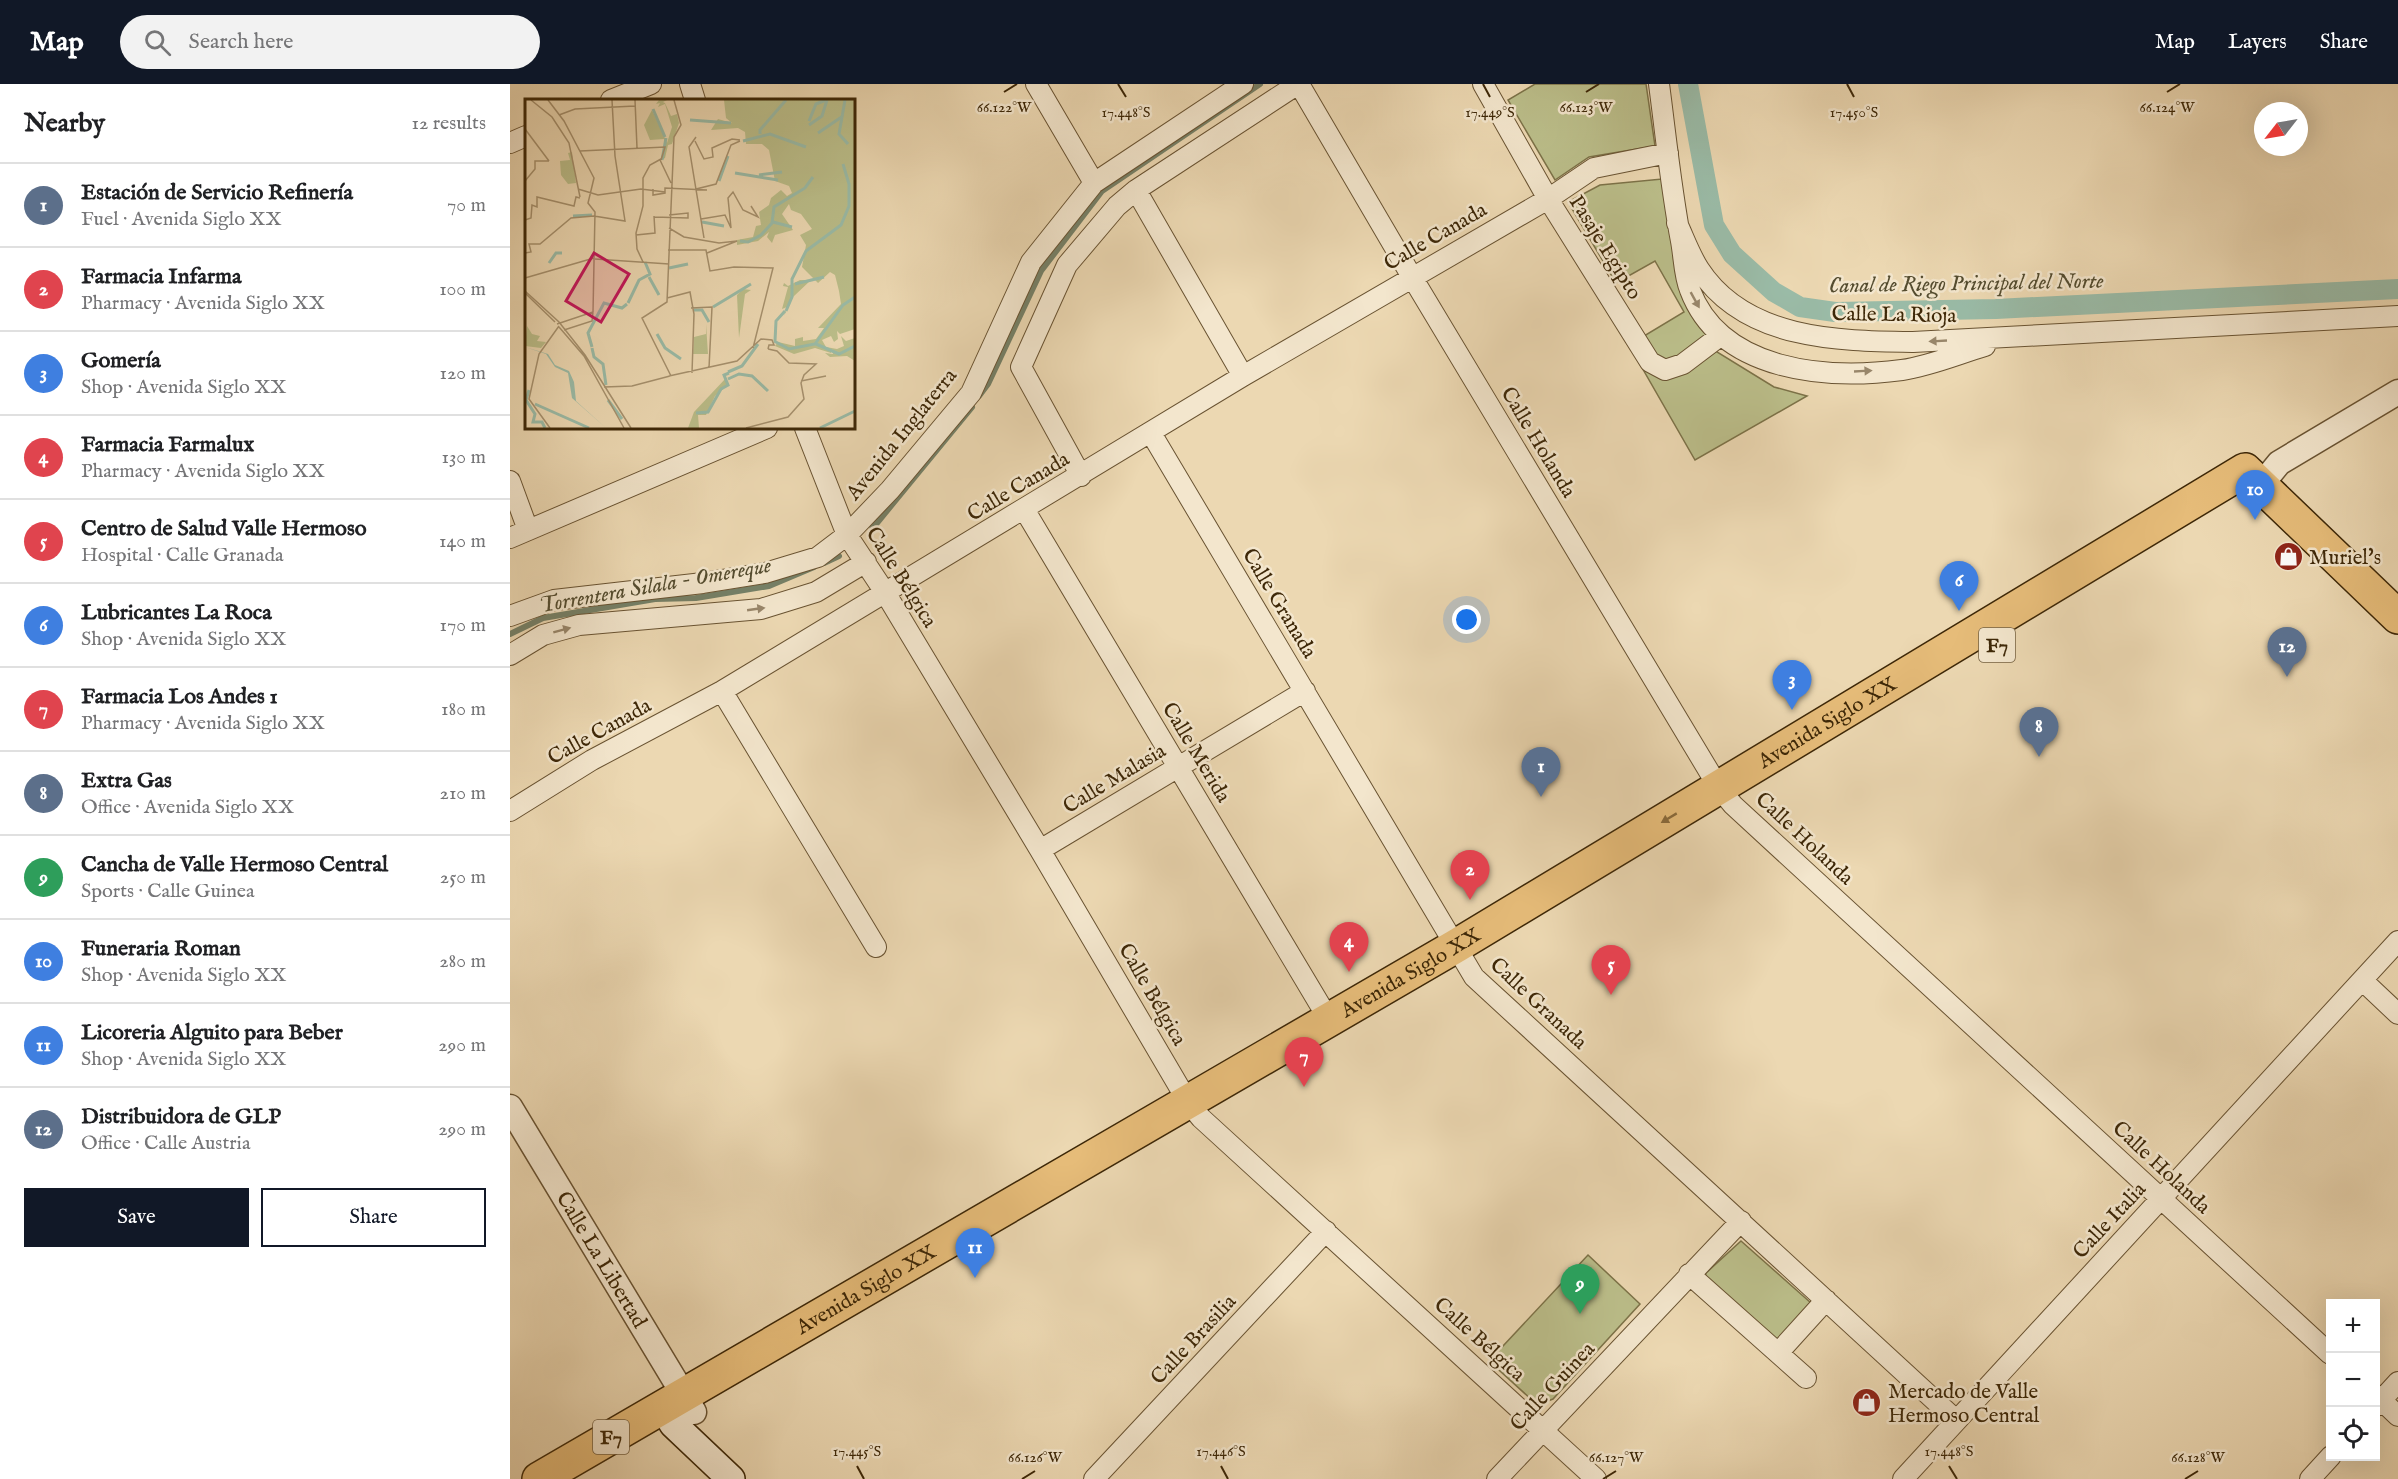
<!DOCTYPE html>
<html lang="en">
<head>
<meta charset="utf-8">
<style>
	:root { --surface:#fff; --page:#f2f2f2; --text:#202124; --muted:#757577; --line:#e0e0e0; --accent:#111827 }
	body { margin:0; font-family:"IM FELL English",serif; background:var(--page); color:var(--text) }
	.controls { position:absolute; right:18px; bottom:18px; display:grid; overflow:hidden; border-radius:0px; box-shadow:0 6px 24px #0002 }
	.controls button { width:54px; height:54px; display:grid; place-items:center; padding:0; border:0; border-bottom:2px solid var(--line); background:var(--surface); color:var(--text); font:30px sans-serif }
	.compass { position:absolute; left:1744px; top:18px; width:54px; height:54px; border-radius:50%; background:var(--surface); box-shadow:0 6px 24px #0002; rotate:239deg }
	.you { position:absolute; left:957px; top:536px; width:21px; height:21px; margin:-15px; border:4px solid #fff; border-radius:50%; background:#1a73e8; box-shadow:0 0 0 9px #1a73e833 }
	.badge { display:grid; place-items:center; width:39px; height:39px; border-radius:50%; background:var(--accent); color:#fff; font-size:20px; font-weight:700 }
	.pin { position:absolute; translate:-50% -50px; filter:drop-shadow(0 2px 3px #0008) }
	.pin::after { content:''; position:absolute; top:32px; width:21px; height:18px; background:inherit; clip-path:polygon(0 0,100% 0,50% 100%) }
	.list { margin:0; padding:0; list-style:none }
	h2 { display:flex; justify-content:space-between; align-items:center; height:78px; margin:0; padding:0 24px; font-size:26px }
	h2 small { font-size:20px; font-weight:400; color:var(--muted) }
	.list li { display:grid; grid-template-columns:39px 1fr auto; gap:18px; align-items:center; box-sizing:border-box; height:84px; padding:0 24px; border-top:2px solid var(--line) }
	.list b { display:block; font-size:22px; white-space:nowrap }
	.list p { margin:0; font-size:20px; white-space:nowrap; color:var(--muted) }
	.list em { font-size:20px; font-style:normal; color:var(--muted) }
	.actions { display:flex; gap:12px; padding:18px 24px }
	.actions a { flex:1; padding:14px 0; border:2px solid var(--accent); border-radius:0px; text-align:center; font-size:21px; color:var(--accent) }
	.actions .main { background:var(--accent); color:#fff }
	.icon { flex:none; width:33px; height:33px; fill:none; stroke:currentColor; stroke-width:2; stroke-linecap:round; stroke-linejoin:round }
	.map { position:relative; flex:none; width:1888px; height:1395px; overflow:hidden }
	header { display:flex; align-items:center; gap:36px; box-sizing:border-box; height:84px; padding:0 30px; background:var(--accent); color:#fff }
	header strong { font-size:28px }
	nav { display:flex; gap:33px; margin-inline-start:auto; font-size:21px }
	.search { width:420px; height:54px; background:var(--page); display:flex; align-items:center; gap:15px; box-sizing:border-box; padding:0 21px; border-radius:33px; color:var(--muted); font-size:22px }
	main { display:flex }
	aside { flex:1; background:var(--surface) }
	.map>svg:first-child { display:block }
</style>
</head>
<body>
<header>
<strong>Map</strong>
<div class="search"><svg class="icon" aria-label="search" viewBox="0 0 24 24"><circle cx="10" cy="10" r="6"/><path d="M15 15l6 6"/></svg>Search here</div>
<nav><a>Map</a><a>Layers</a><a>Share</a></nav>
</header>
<main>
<aside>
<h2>Nearby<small>12 results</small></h2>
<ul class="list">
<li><span class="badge" style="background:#5c6f8a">1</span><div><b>Estación de Servicio Refinería</b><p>Fuel · Avenida Siglo XX</p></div><em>70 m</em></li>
<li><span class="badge" style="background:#e0444e">2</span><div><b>Farmacia Infarma</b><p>Pharmacy · Avenida Siglo XX</p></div><em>100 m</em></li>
<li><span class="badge" style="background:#3f7fe0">3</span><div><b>Gomería</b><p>Shop · Avenida Siglo XX</p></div><em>120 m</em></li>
<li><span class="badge" style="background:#e0444e">4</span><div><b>Farmacia Farmalux</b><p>Pharmacy · Avenida Siglo XX</p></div><em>130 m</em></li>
<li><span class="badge" style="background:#e0444e">5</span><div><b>Centro de Salud Valle Hermoso</b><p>Hospital · Calle Granada</p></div><em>140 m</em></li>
<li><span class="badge" style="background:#3f7fe0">6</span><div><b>Lubricantes La Roca</b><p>Shop · Avenida Siglo XX</p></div><em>170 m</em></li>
<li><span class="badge" style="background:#e0444e">7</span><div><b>Farmacia Los Andes 1</b><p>Pharmacy · Avenida Siglo XX</p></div><em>180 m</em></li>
<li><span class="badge" style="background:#5c6f8a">8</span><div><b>Extra Gas</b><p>Office · Avenida Siglo XX</p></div><em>210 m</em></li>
<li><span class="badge" style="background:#2e9e5b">9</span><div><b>Cancha de Valle Hermoso Central</b><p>Sports · Calle Guinea</p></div><em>250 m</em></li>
<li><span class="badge" style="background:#3f7fe0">10</span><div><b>Funeraria Roman</b><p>Shop · Avenida Siglo XX</p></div><em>280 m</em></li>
<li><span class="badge" style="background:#3f7fe0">11</span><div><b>Licoreria Alguito para Beber</b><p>Shop · Avenida Siglo XX</p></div><em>290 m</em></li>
<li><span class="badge" style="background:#5c6f8a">12</span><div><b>Distribuidora de GLP</b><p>Office · Calle Austria</p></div><em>290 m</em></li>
</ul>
<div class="actions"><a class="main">Save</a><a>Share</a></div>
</aside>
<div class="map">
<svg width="1888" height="1395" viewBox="0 0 1888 1395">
	<rect width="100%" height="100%" fill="#ecd8b2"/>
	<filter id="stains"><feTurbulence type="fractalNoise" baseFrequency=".00333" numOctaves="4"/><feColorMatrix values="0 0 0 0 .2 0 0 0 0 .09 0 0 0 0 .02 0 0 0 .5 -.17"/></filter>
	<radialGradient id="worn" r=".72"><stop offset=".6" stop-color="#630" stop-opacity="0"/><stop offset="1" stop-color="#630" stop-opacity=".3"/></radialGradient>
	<path fill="#bbbe8a" stroke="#7c7248" stroke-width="1.5" d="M 1025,0 L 1136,0 L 1145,62 L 1079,73 L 1045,96 L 998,16 Z
		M 1152,95 L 1173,210 L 1207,268 L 1264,303 L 1297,312 L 1185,376 L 1119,261 L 1174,228 L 1145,177 L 1106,199 L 1058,118 L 1090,101 Z
		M 1231,1157 L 1301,1219 L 1266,1258 L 1195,1193 L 1196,1189 Z
		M 1078,1171 L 1130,1220 L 1043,1315 L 1030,1320 L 1023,1317 L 979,1277 Z"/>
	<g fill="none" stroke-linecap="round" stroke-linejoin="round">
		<path stroke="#758067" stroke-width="6" d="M 469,312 L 478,300 L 531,187 L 592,107 L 750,0
			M 362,445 L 462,323
			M 314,479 L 329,472
			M 0,550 L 33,534 L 145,515 L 186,514 L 259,502 L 304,483"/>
		<path stroke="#9abba7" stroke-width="20" d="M 1178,0 L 1204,141 L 1222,170 L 1264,208 L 1290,223 L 1325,228 L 1486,225 L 1888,205"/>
		<defs>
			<path id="minor" d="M 180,0 L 185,16
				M 526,0 L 584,99
				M 789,0 L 902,193 L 1209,704 L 1223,721 L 1820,1270
				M 973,0 L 1038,115 L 1140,278 L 1155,286 L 1173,280 L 1210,252
				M 1149,0 C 1156,53 1161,105 1171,157 C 1174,173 1174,192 1180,206 C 1211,288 1317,296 1392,286 C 1420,282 1448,270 1475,262
				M 101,16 L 141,0
				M 0,59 L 16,52
				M 626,106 L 733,292
				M 1167,139 C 1174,154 1180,171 1189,185 C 1235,256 1328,257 1403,258 L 1888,232
				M 295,344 L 337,451 L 376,510 L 530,766 L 678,1018 L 691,1034 L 1086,1395
				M 641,349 L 964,893 L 1446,1336
				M 571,392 L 511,283 L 557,181 L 607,122 L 626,106 L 788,0
				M 0,397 L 18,446
				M 514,425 L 819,936
				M 0,454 L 257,344
				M 0,532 L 44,516 L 193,499 L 255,489 L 308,473 L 337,451 L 380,406 L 461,309 L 521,178 L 584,99 L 733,0
				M 0,571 L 33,551 L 69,541 L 251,525 L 306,508 L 356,478
				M 212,607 L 366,863
				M 0,727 L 82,676 L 212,607 L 733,292 L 1038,115 L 1084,84 L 1158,69
				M 530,766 L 795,607
				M 1852,896 L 1888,930
				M 1179,1190 L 1296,1294
				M 1268,1269 L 1316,1216
				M 1866,1311 L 1888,1332
				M 1866,1322 L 1888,1298
				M 584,1395 L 816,1147
				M 987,1395 L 1231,1137
				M 1393,1395 L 1888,857
				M 1800,1395 L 1821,1372"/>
			<g id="tertiary">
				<path d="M 1751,401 L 1769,379 L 1888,308"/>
				<path id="s1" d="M 0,1023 L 184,1328"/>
			</g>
			<path id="secondary" d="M 153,1323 L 163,1340 L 221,1395"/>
			<g id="trunk">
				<path id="s2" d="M 29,1395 L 946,862 L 1735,386 L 1888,533"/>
			</g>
		</defs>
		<use href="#minor" stroke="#695332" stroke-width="22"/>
		<use href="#tertiary" stroke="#695332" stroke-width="27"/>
		<use href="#secondary" stroke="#3d2707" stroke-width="30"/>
		<use href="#trunk" stroke="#3d2707" stroke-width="36"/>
		<use href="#minor" stroke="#f3e6cd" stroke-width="20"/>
		<use href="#tertiary" stroke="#f3e6cd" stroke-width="24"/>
		<use href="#secondary" stroke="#f3e6cd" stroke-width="27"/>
		<use href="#trunk" stroke="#e6bc79" stroke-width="33"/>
	</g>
	<defs><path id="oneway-solid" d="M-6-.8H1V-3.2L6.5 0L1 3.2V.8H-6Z" transform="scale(1.5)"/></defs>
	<g fill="#98866a">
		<use href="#oneway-solid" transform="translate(1185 216) rotate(61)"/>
		<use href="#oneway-solid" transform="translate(1428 257) rotate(177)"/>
		<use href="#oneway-solid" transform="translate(1353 287) rotate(-3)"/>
		<use href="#oneway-solid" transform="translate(246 525) rotate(-8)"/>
		<use href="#oneway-solid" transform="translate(52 546) rotate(-15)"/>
	</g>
	<use fill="#896a3a" href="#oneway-solid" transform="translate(1159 734) rotate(149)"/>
	<path fill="none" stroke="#3d2707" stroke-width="2" d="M 608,0 L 616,13M 973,0 L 980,13M 1337,0 L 1344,13M 494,8 L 507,0M 1076,8 L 1089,0M 1657,8 L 1670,0M 347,1382 L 354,1395M 711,1382 L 718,1395M 1439,1382 L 1447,1395M 512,1395 L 525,1387M 1093,1395 L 1106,1387M 1675,1395 L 1688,1387"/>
	<defs>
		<symbol id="shop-disc" viewBox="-11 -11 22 22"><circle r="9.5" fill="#8f2418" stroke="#f3e6cd"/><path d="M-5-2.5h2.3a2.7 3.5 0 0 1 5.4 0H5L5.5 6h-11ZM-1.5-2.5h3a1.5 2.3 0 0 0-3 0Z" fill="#fff"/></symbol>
	</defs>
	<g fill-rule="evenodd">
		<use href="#shop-disc" x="1762" y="456" width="33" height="33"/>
		<use href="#shop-disc" x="1340" y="1302" width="33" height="33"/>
	</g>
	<g text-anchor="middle" stroke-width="5" stroke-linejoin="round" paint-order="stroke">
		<g fill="#f3e6cd" stroke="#746042" stroke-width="1.5">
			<rect x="1469" y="544" width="36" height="34" rx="4.5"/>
			<rect x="83" y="1336" width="36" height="34" rx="4.5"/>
		</g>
		<g font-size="20" font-weight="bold" fill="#3d2707">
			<text x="1487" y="568">F7</text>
			<text x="101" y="1360">F7</text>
		</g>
		<g font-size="21" fill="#3d2707" stroke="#f3e6cd">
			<text transform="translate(925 152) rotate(-30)" y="7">Calle Canada</text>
			<text transform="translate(1096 163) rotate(58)" y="7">Pasaje Egipto</text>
			<text transform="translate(1384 230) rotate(1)" y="7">Calle La Rioja</text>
			<text transform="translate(391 350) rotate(-51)" y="7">Avenida Inglaterra</text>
			<text transform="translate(1029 358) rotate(59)" y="7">Calle Holanda</text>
			<text transform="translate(508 402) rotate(-31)" y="7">Calle Canada</text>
			<text transform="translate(392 493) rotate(58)" y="7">Calle Bélgica</text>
			<text transform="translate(770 519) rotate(59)" y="7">Calle Granada</text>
			<text dy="7" stroke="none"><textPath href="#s2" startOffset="1494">Avenida Siglo XX</textPath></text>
			<text transform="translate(89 647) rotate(-29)" y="7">Calle Canada</text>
			<text transform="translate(687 668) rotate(59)" y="7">Calle Merida</text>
			<text transform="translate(604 694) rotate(-31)" y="7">Calle Malasia</text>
			<text transform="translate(1295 754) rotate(43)" y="7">Calle Holanda</text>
			<text dy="7" stroke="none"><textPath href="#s2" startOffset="1008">Avenida Siglo XX</textPath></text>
			<text transform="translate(643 910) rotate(60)" y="7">Calle Bélgica</text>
			<text transform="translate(1029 919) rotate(43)" y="7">Calle Granada</text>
			<text transform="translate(1652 1083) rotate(43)" y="7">Calle Holanda</text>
			<text transform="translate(1599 1136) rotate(-47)" y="7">Calle Italia</text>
			<text dy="7" stroke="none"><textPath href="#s1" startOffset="178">Calle La Libertad</textPath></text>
			<text dy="7" stroke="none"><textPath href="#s2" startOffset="378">Avenida Siglo XX</textPath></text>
			<text transform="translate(683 1255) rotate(-47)" y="7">Calle Brasilia</text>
			<text transform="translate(970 1255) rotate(42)" y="7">Calle Bélgica</text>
			<text transform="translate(1042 1302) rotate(-47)" y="7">Calle Guinea</text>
		</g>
		<g font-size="21" fill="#3d2707" stroke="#f3e6cd" text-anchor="start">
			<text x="1799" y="480">Muriel's</text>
			<text x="1378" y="1314">Mercado de Valle<tspan x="1378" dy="24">Hermoso Central</tspan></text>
		</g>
		<g font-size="22" font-style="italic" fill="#544c2f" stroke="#f3e6cd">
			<text transform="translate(1456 198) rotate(-1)" y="8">Canal de Riego Principal del Norte</text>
			<text transform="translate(145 500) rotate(-10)" y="8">Torrentera Silala - Omereque</text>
		</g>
	</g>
	<g transform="translate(15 15)">
		<rect width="330" height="330" fill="#ecd8b2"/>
		<path d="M 134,1 L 142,1 L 138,3 L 140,4 L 146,17 L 152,15 L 154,24 L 147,45 L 143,46 L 140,59 L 136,61 L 141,46 L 139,40 L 125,41 L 119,26 L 127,11 L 142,44 L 147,28 L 140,5 L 133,8 L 135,4 L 131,5 ZM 199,1 L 330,1 L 330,230 L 315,235 L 312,232 L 313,240 L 309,243 L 306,237 L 297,241 L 301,248 L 312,250 L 319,247 L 316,237 L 321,242 L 330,239 L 330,262 L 322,257 L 305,258 L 300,254 L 308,255 L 307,250 L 306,254 L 290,249 L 269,255 L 250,247 L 253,243 L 270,247 L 270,240 L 278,238 L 278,242 L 291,240 L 299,229 L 293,229 L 316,205 L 314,192 L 310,176 L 305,173 L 293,184 L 277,168 L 281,146 L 275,136 L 287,130 L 276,115 L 266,111 L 264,105 L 257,115 L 268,131 L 250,136 L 247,144 L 242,138 L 244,133 L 233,142 L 212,146 L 212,141 L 228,138 L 231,127 L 236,126 L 234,113 L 244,106 L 246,99 L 256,91 L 262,97 L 267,94 L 264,87 L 250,82 L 244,51 L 237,45 L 221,45 L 220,33 L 213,29 L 186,31 L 193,20 L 207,24 L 201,19 ZM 47,53 L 51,84 L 43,85 L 36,76 L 35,62 L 45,61 L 43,54 ZM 275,181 L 286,181 L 268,198 L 259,217 L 262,208 L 257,210 L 263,188 L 258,187 L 259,184 L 263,187 ZM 218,190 L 226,191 L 220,195 L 214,239 L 212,196 ZM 181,225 L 183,255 L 168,255 L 169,238 L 181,235 ZM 2,227 L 7,235 L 15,237 L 12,242 L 21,243 L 16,249 L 0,247 ZM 201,279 L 203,286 L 190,297 L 181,316 L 173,316 L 174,329 L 163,329 L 169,313 Z" fill="#bbbe8a"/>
		<path d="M 0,248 L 23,255 L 30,266 L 44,272 L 49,283 L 51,302 L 81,329 L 47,299 L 43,274 L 30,268 L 21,255 Z" fill="#9abba7"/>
		<path fill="none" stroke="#9abba7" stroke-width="3" d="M 320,1 L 314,35 L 323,45M 128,10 L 140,38M 165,21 L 206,24M 284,22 L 291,5 L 301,1M 284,26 L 297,17 L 302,1M 293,34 L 318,17M 235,35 L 235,31 L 261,1M 218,42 L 245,35 L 281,48M 137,61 L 141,39M 210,74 L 253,81M 234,76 L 257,73M 194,82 L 203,57M 48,117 L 67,116M 177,123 L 199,127M 248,123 L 267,128M 215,142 L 223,143 L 236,136 L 247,124 L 249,108 L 280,89 L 288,78M 24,164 L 31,154 L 37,154M 144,169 L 163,165M 124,178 L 134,196M 270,185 L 299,178M 103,204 L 114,181 L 125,175 L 120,163M 188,208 L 226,185M 169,211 L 177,211 L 184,223M 261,212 L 267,198 L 267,180 L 281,152 L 316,126 L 324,107 L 324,85 L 318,65M 132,235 L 140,249 L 156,260M 249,242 L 264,250 L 290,245 L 318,206 L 330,198M 250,242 L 251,222 L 260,212M 291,245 L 314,255 L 330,247M 67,248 L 63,234 L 79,204 L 97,209 L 102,205M 67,249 L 69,258 L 78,265 L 81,286M 203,273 L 217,267 L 233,245M 203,280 L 214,275 L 227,277 L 243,292M 4,291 L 1,301 L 10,315 L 8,323 L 17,323 L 20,329M 83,301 L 97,320M 10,305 L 64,329M 171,314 L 183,313 L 196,290 L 203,286 L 199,276 L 204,274M 295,329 L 330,312"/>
		<path fill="none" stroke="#a6916e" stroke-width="1.5" d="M 6,1 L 27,18 L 44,44 L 55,98M 23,1 L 39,22 L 69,79 L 63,104 L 70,113 L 68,213 L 32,225M 110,1 L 112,49M 34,16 L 50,10 L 110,7M 0,30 L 24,62M 171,38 L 164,48 L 179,139M 170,42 L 179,60 L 188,58 L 187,49 L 207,40 L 215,41M 55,52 L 140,48 L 136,61M 135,61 L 146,84M 0,82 L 10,70 L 10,62 L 24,62M 53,90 L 73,96 L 116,90 L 140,93M 128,90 L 128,96 L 140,94 L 140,89 L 182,91M 171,90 L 191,85 L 206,46 L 215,42M 69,117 L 100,122 L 90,57 L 87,1M 129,118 L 163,119 L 163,114 L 144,116M 176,120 L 200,116 L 206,129 L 203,99 L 208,93 L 218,111 L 233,118 L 226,107M 0,121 L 6,119 L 7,106 L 12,108 L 12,98 L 49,107 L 51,98 L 55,99M 144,129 L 159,138 L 194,144 L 212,142 L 182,154M 111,136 L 130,134 L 129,117M 143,151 L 181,151 L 185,172 L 209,168 L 248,169 L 228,249M 0,154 L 6,153 L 4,145 L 15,145 L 46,119 L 69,117M 70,160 L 144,165M 118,163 L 112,150 L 111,134 L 118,107 L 118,79 L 125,66 L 136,60M 0,179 L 69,159M 0,192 L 34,223 L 60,256 L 106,329M 0,194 L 30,223M 142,199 L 165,193 L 169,215 L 167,274M 166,209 L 187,208 L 184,269M 34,228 L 59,257 L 99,329M 39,231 L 67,222 L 68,213M 144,277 L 212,262 L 236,240 L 247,241 L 249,246 L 244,246 L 243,250M 146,277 L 117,219 L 142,203 L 149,38 L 156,26 L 149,1M 276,282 L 301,277M 79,288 L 107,287 L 145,277M 25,329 L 4,300 L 14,255 L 34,227M 221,329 L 263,318 L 279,300 L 276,284 L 279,276 L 291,265 L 264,264 L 252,252 L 243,250"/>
		<path fill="#c2185b" fill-opacity="0.15" stroke="#c2185b" stroke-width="3" d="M 69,154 L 104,175 L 76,223 L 41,202 Z"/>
		<rect width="330" height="330" fill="none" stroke="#3d2707" stroke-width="3"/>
	</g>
	<g font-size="15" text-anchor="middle" fill="#3d2707" stroke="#f3e6cd" stroke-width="5" stroke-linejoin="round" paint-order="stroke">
		<text x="494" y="28">66.122°W</text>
		<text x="1076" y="28">66.123°W</text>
		<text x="1657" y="28">66.124°W</text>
		<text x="616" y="33">17.448°S</text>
		<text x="980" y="33">17.449°S</text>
		<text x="1344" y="33">17.450°S</text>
		<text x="347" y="1372">17.445°S</text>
		<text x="711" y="1372">17.446°S</text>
		<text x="1439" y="1372">17.448°S</text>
		<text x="525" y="1378">66.126°W</text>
		<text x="1106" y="1378">66.127°W</text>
		<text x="1688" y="1378">66.128°W</text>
	</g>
	<rect width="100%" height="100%" filter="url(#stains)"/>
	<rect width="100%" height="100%" fill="url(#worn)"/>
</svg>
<div class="controls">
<button>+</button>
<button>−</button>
<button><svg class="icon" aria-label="locate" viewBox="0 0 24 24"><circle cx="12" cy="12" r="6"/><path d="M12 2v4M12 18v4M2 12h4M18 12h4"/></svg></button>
</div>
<svg class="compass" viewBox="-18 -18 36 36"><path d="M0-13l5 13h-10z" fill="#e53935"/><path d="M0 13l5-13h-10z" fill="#757577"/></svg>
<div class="you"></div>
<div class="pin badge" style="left:1031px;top:713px;background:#5c6f8a">1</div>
<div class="pin badge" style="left:960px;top:816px;background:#e0444e">2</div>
<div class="pin badge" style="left:1282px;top:626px;background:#3f7fe0">3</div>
<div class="pin badge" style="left:839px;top:888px;background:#e0444e">4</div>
<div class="pin badge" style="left:1101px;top:911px;background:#e0444e">5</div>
<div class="pin badge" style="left:1449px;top:527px;background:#3f7fe0">6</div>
<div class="pin badge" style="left:794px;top:1003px;background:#e0444e">7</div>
<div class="pin badge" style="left:1529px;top:673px;background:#5c6f8a">8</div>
<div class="pin badge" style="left:1070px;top:1230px;background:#2e9e5b">9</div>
<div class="pin badge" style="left:1745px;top:436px;background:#3f7fe0">10</div>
<div class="pin badge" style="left:465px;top:1194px;background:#3f7fe0">11</div>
<div class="pin badge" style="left:1777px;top:593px;background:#5c6f8a">12</div>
</div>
</main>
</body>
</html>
